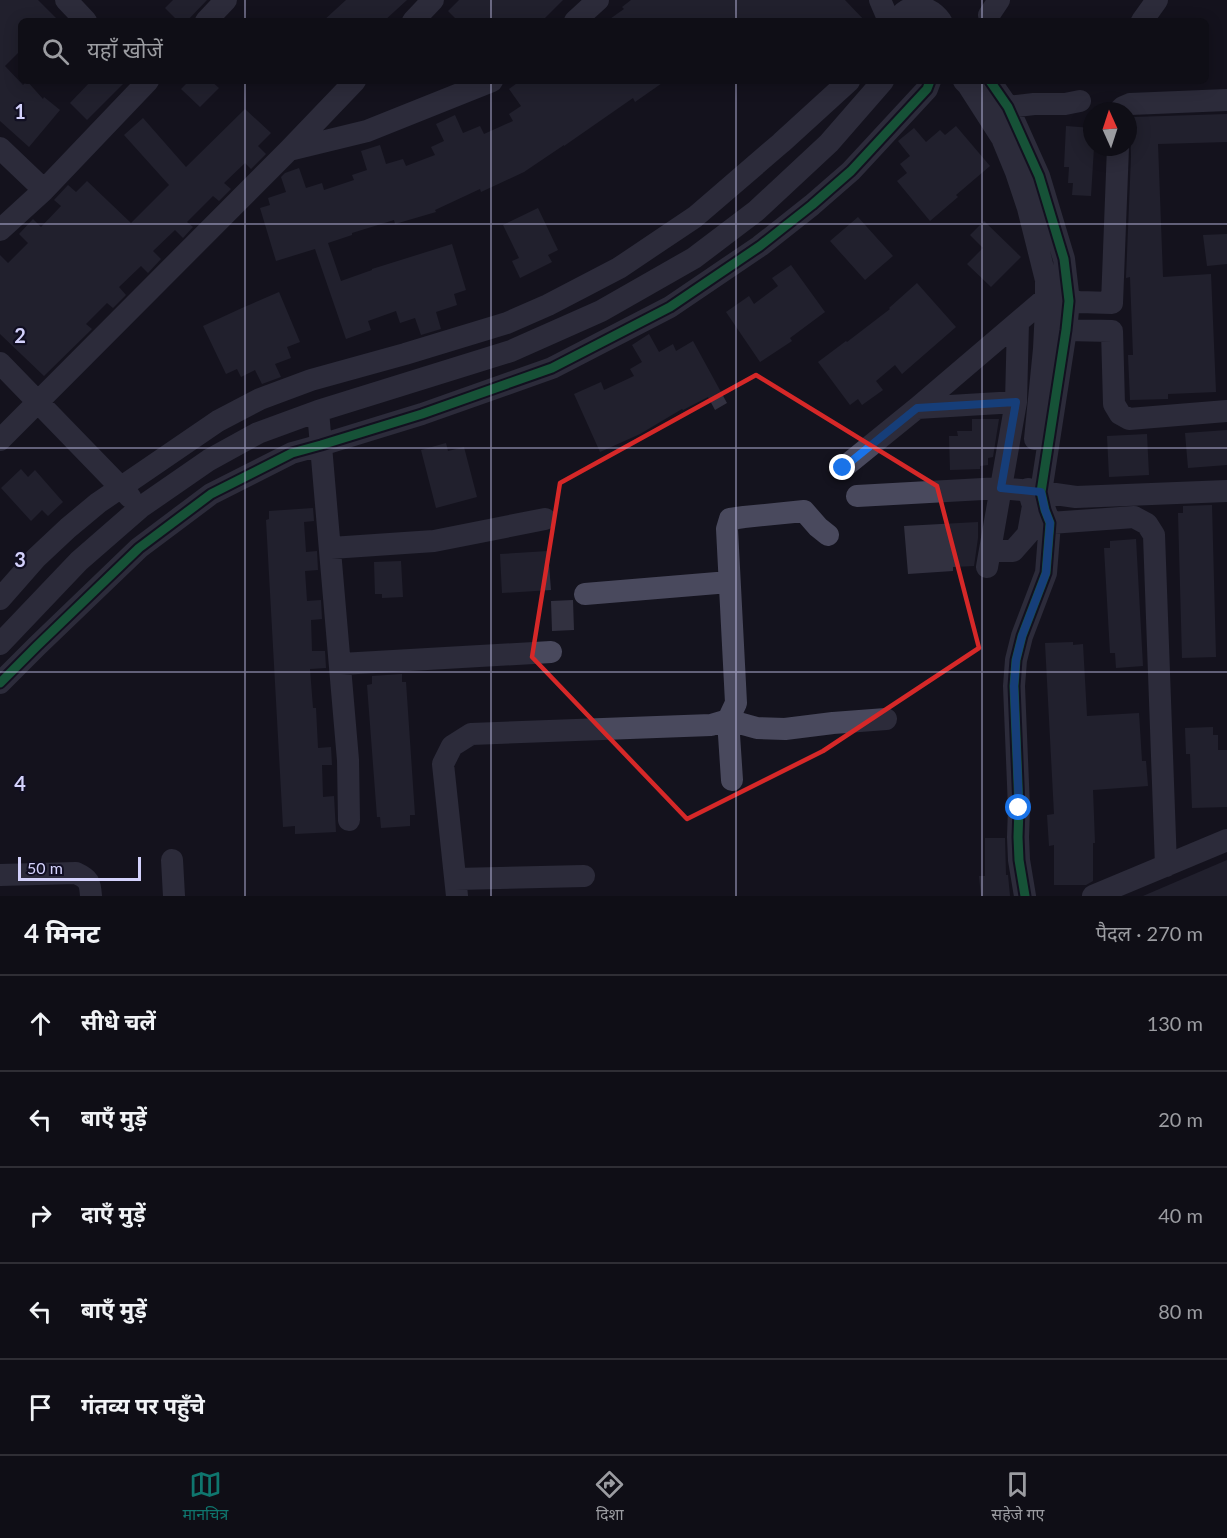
<!DOCTYPE html>
<html lang="hi">
<head>
<meta charset="utf-8">
<style>
	:root { --surface:#0f0e16; --page:#18171f; --text:#f1f3f6; --muted:#9b9ca1; --line:#2f2e35; --accent:#0f766e }
	body { margin:0; font-family:Lato,"Noto Sans Devanagari",sans-serif; background:var(--page); color:var(--text) }
	.compass { position:absolute; left:1083px; top:102px; width:54px; height:54px; border-radius:50%; background:var(--surface); box-shadow:0 3px 15px #0003; rotate:357deg }
	.scale { position:absolute; left:18px; bottom:15px; width:123px; box-sizing:border-box; padding-left:6px; border:3px solid #d4d2fc; border-top:0; font-size:16px; line-height:21px; white-space:nowrap; color:#d4d2fc; -webkit-text-stroke:4px #110f22; paint-order:stroke }
	.stop { position:absolute; width:18px; height:18px; margin:-14px; border:4px solid #1a73e8; border-radius:50%; background:#fff }
	.stop.end { background:#1a73e8; border-color:#fff; box-shadow:0 2px 6px #0008 }
	.list { margin:0; padding:0; list-style:none }
	h2 { display:flex; justify-content:space-between; align-items:center; height:78px; margin:0; padding:0 24px; font-size:26px }
	h2 small { font-size:20px; font-weight:400; color:var(--muted) }
	.list li { display:grid; grid-template-columns:39px 1fr auto; gap:18px; align-items:center; box-sizing:border-box; height:96px; padding:0 24px; border-top:2px solid var(--line) }
	.list b { display:block; font-size:22px; white-space:nowrap }
	.list em { font-size:20px; font-style:normal; color:var(--muted) }
	.icon { flex:none; width:33px; height:33px; fill:none; stroke:currentColor; stroke-width:2; stroke-linecap:round; stroke-linejoin:round }
	.map { position:relative; flex:none; width:1227px; height:896px; overflow:hidden }
	.search { position:absolute; background:var(--surface); box-shadow:0 3px 15px #0003; left:18px; right:18px; top:18px; height:66px; display:flex; align-items:center; gap:15px; box-sizing:border-box; padding:0 21px; border-radius:9px; color:var(--muted); font-size:22px }
	.sheet { height:558px; background:var(--surface) }
	nav { display:flex; justify-content:space-around; align-items:center; box-sizing:border-box; height:84px; border-top:2px solid var(--line); background:var(--surface); font-size:16px; color:var(--muted) }
	nav a { display:grid; justify-items:center; gap:3px }
	nav .on { color:var(--accent) }
	.map>svg:first-child { display:block }
</style>
</head>
<body>
<div class="map">
<svg width="1227" height="896" viewBox="0 0 1227 896">
	<rect width="100%" height="100%" fill="#14131e"/>
	<path fill="#323140" d="M 0,0 L 38,0 L 59,21 L 21,21 L 21,50 L 5,66 L 23,85 L 27,81 L 43,99 L 44,97 L 60,110 L 29,147 L 0,121 Z
		M 173,0 L 207,0 L 187,21 L 178,21 L 165,8 Z
		M 346,0 L 407,0 L 384,21 L 323,21 Z
		M 459,0 L 563,0 L 542,21 L 458,21 L 448,11 Z
		M 631,0 L 845,0 L 865,21 L 607,21 L 624,9 L 622,7 Z
		M 91,81 L 126,81 L 87,120 L 70,103 Z
		M 189,81 L 211,81 L 219,88 L 200,107 L 181,89 Z
		M 520,81 L 665,81 L 635,102 L 633,98 L 564,146 L 564,145 L 524,172 L 481,192 L 480,189 L 435,210 L 436,212 L 395,224 L 394,220 L 352,233 L 352,235 L 328,243 L 341,281 L 372,270 L 372,269 L 452,244 L 466,290 L 454,294 L 457,305 L 436,312 L 441,329 L 421,335 L 415,318 L 400,323 L 396,311 L 368,321 L 371,330 L 346,339 L 315,249 L 276,261 L 260,208 L 270,205 L 268,198 L 286,192 L 281,177 L 285,173 L 299,168 L 306,188 L 322,183 L 324,190 L 354,180 L 352,175 L 367,170 L 361,151 L 380,145 L 386,164 L 403,159 L 406,166 L 435,155 L 431,147 L 444,141 L 436,124 L 455,115 L 463,133 L 480,126 L 484,134 L 513,121 L 509,114 L 521,106 L 509,89 Z
		M 245,109 L 271,133 L 258,146 L 266,154 L 251,169 L 245,163 L 224,183 L 231,189 L 219,201 L 213,196 L 187,222 L 193,227 L 183,238 L 175,230 L 153,251 L 161,259 L 148,273 L 141,266 L 119,287 L 126,295 L 113,308 L 107,303 L 86,324 L 92,329 L 44,376 L 0,334 L 0,255 L 8,263 L 28,243 L 19,234 L 33,219 L 41,227 L 61,206 L 54,200 L 68,185 L 76,192 L 87,181 L 131,223 L 169,185 L 124,135 L 143,118 L 186,167 Z
		M 1227,114 L 1227,142 L 1158,144 L 1163,277 L 1211,274 L 1216,392 L 1168,394 L 1168,399 L 1130,400 L 1128,355 L 1133,355 L 1130,277 L 1126,278 L 1131,157 L 1130,119 L 1133,117 Z
		M 956,126 L 990,166 L 956,195 L 958,197 L 930,221 L 897,181 L 907,173 L 900,164 L 910,156 L 898,141 L 914,128 L 926,142 L 940,130 L 945,135 Z
		M 1066,126 L 1092,128 L 1092,147 L 1094,147 L 1091,196 L 1072,195 L 1073,183 L 1068,183 L 1069,167 L 1064,167 Z
		M 538,208 L 558,250 L 548,255 L 552,262 L 520,278 L 512,261 L 519,258 L 503,225 Z
		M 858,217 L 893,256 L 865,280 L 830,241 Z
		M 984,221 L 1021,257 L 991,287 L 967,264 L 983,248 L 970,235 Z
		M 1227,234 L 1227,264 L 1207,266 L 1203,235 Z
		M 791,265 L 825,312 L 790,338 L 792,341 L 760,362 L 726,312 L 749,296 L 754,304 L 778,286 L 772,278 Z
		M 917,283 L 956,327 L 902,374 L 895,365 L 876,381 L 883,390 L 862,405 L 858,399 L 850,405 L 818,362 L 846,341 L 847,342 L 890,309 L 889,308 Z
		M 279,292 L 300,342 L 287,347 L 291,358 L 275,364 L 281,377 L 262,384 L 255,370 L 241,377 L 237,369 L 226,374 L 203,326 L 242,308 Z
		M 649,334 L 659,352 L 673,344 L 676,351 L 693,341 L 727,403 L 715,410 L 708,397 L 683,410 L 682,409 L 640,434 L 600,452 L 574,394 L 601,382 L 604,390 L 634,376 L 630,369 L 642,362 L 632,345 Z
		M 972,419 L 999,419 L 993,457 L 988,458 L 988,465 L 980,466 L 980,469 L 950,470 L 949,436 L 958,436 L 957,431 L 972,431 Z
		M 1227,430 L 1227,465 L 1188,468 L 1185,433 Z
		M 1147,434 L 1149,475 L 1109,477 L 1107,436 Z
		M 446,443 L 448,451 L 464,447 L 477,497 L 436,508 L 421,450 Z
		M 21,469 L 28,477 L 35,470 L 63,502 L 48,516 L 42,510 L 31,521 L 1,488 Z
		M 1212,505 L 1216,657 L 1182,658 L 1178,513 L 1183,513 L 1183,506 Z
		M 313,508 L 314,521 L 304,522 L 306,552 L 317,551 L 318,570 L 305,571 L 307,601 L 321,600 L 322,619 L 311,620 L 312,651 L 325,651 L 326,668 L 310,669 L 313,708 L 316,708 L 318,748 L 331,747 L 332,765 L 322,765 L 323,797 L 334,796 L 336,832 L 295,834 L 295,826 L 283,827 L 266,520 L 269,519 L 269,511 Z
		M 978,522 L 978,538 L 974,566 L 953,567 L 953,571 L 908,574 L 904,526 Z
		M 1136,539 L 1143,666 L 1116,668 L 1115,653 L 1110,653 L 1104,548 L 1110,548 L 1110,541 Z
		M 548,551 L 551,590 L 502,593 L 500,554 Z
		M 401,561 L 403,597 L 382,598 L 382,594 L 375,594 L 374,562 Z
		M 573,600 L 574,630 L 552,631 L 551,601 Z
		M 1073,642 L 1073,645 L 1083,644 L 1087,716 L 1139,713 L 1142,761 L 1146,761 L 1148,786 L 1093,790 L 1095,843 L 1093,843 L 1093,881 L 1086,885 L 1054,885 L 1054,845 L 1049,846 L 1047,815 L 1054,814 L 1045,643 Z
		M 402,674 L 402,682 L 406,682 L 415,815 L 410,815 L 410,826 L 381,828 L 380,817 L 377,817 L 367,685 L 372,684 L 372,676 Z
		M 1213,727 L 1213,735 L 1218,735 L 1218,750 L 1227,750 L 1227,807 L 1192,808 L 1190,754 L 1186,754 L 1185,728 Z
		M 985,838 L 1005,838 L 1006,875 L 1008,875 L 1010,896 L 981,896 L 979,876 L 985,876 Z
		M 1227,860 L 1227,896 L 1143,896 Z"/>
	<g fill="none" stroke-linecap="round" stroke-linejoin="round">
		<path stroke="#49495d" stroke-width="22" d="M 66,0 L 86,21
			M 880,0 L 889,21
			M 989,15 L 999,0
			M 206,21 L 226,0
			M 413,21 L 433,0
			M 575,21 L 598,0
			M 897,21 C 908,1 929,5 941,21
			M 1142,21 L 1157,0
			M 964,81 L 968,85 L 1002,138 L 1016,172 L 1028,208 L 1046,280 L 1046,309 L 1044,349 L 1035,439
			M 990,81 L 1008,107 L 1039,176 L 1064,259 L 1069,301 L 1066,330 L 1041,492 L 1045,510 L 1050,523 L 1046,573 L 1022,636 L 1016,660 L 1014,686 L 1019,808 L 1018,837 L 1019,860 L 1025,896
			M 1008,107 L 1034,104 L 1065,104 L 1080,101
			M 1119,111 L 1123,107 L 1130,104 L 1227,100
			M 0,148 L 44,190
			M 289,150 L 367,131 L 492,81
			M 0,230 L 44,190 L 148,81
			M 1066,330 L 1112,331 L 1114,404 L 1120,414 L 1129,419 L 1227,411
			M 0,363 L 130,497
			M 917,408 L 1016,402
			M 318,411 L 348,760 L 349,820
			M 0,440 L 289,150 L 355,81
			M 843,468 L 917,408 L 1046,298 L 1079,302 L 1112,303 L 1118,147
			M 857,496 L 1001,488 L 1041,492 L 1076,497 L 1227,491
			M 1050,523 L 1134,517 L 1147,524 L 1154,535 L 1166,866
			M 331,548 L 434,541 L 545,519
			M 990,551 L 1013,551 L 1028,534 L 1033,506 L 1028,489
			M 987,567 L 1016,402 L 1018,322
			M 585,594 L 729,582
			M 0,599 L 36,558 L 68,528 L 98,503 L 218,421 L 260,399 L 311,380 L 405,354 L 507,323 L 548,305 L 619,268 L 695,217 L 781,143 L 849,81
			M 0,644 L 79,561 L 141,507 L 209,460 L 258,433 L 318,411 L 511,351 L 601,311 L 694,258 L 756,211 L 829,143 L 883,81
			M 341,664 L 551,652
			M 0,683 L 37,646 L 139,548 L 211,494 L 292,453 L 321,445 L 422,414 L 552,368 L 670,307 L 760,246 L 812,205 L 851,171 L 927,89 L 930,81
			M 732,780 L 728,720 L 757,728 L 785,729 L 833,723 L 886,719
			M 172,860 L 174,896
			M 0,875 L 76,873 C 89,879 90,882 91,896
			M 456,879 L 584,876
			M 457,896 L 443,764 L 452,746 L 471,734 L 711,725 L 728,720 L 736,703 L 727,529 L 730,519 L 744,517 L 804,511 L 818,527 L 828,535
			M 1093,896 L 1227,840"/>
		<defs>
			<path id="cycleway" d="M 990,81 L 1008,107 L 1039,176 L 1064,259 L 1069,301 L 1066,330 L 1041,492 L 1045,510 L 1050,523 L 1046,573 L 1022,636 L 1016,660 L 1014,686 L 1019,808 L 1018,837 L 1019,860 L 1025,896
				M 0,683 L 37,646 L 139,548 L 211,494 L 292,453 L 321,445 L 422,414 L 552,368 L 670,307 L 760,246 L 812,205 L 851,171 L 927,89 L 930,81"/>
		</defs>
		<use href="#cycleway" stroke="#110f22" stroke-width="13"/>
		<use href="#cycleway" stroke="#1a9f57" stroke-width="9"/>
	</g>
	<g fill="none" stroke-linecap="round" stroke-linejoin="round">
		<path stroke="#1a73e8" stroke-width="8" d="M 843,468 L 917,408 L 1016,402 L 1001,488 L 1041,492 L 1045,510 L 1050,523 L 1046,573 L 1022,636 L 1016,660 L 1014,686 L 1019,808"/>
	</g>
	<path d="M0 0H1227V896H0ZM 756,375 L 937,486 L 979,648 L 823,751 L 687,819 L 532,657 L 560,483 Z" fill="#14131e" fill-opacity=".55" fill-rule="evenodd"/>
	<path fill="none" stroke="#d62828" stroke-width="4.5" stroke-linejoin="round" d="M 756,375 L 937,486 L 979,648 L 823,751 L 687,819 L 532,657 L 560,483 Z"/>
	<path fill="none" stroke="#d4d2fc" stroke-width="1.5" stroke-opacity="0.55" d="M 245,0 L 245,21M 491,0 L 491,21M 736,0 L 736,21M 982,0 L 982,21M 245,81 L 245,896M 491,81 L 491,896M 736,81 L 736,896M 982,81 L 982,896M 0,224 L 1227,224M 0,448 L 1227,448M 0,672 L 1227,672"/>
	<g font-size="20" text-anchor="middle" font-weight="bold" fill="#d4d2fc" stroke="#110f22" stroke-width="4.5" stroke-linejoin="round" paint-order="stroke">
		<text x="20" y="119">1</text>
		<text x="20" y="343">2</text>
		<text x="20" y="567">3</text>
		<text x="20" y="791">4</text>
	</g>
</svg>
<svg class="compass" viewBox="-18 -18 36 36"><path d="M0-13l5 13h-10z" fill="#e53935"/><path d="M0 13l5-13h-10z" fill="#9b9ca1"/></svg>
<div class="scale">50 m</div>
<div class="stop" style="left:1019px;top:808px"></div>
<div class="stop end" style="left:843px;top:468px"></div>
<div class="search"><svg class="icon" aria-label="search" viewBox="0 0 24 24"><circle cx="10" cy="10" r="6"/><path d="M15 15l6 6"/></svg>यहाँ खोजें</div>
</div>
<section class="sheet">
<h2>4 मिनट<small>पैदल · 270 m</small></h2>
<ul class="list">
<li><svg class="icon" aria-label="ahead" viewBox="0 0 24 24"><path d="M12 20V5M6 11l6-6 6 6"/></svg><div><b>सीधे चलें</b></div><em>130 m</em></li>
<li><svg class="icon" aria-label="left" viewBox="0 0 24 24"><path d="M17 20v-9H6M10 6l-5 5 5 5"/></svg><div><b>बाएँ मुड़ें</b></div><em>20 m</em></li>
<li><svg class="icon" aria-label="right" viewBox="0 0 24 24"><path d="M7 20v-9h11M14 6l5 5-5 5"/></svg><div><b>दाएँ मुड़ें</b></div><em>40 m</em></li>
<li><svg class="icon" aria-label="left" viewBox="0 0 24 24"><path d="M17 20v-9H6M10 6l-5 5 5 5"/></svg><div><b>बाएँ मुड़ें</b></div><em>80 m</em></li>
<li><svg class="icon" aria-label="arrive" viewBox="0 0 24 24"><path d="M6 21V4h12l-3 4 3 4H6"/></svg><div><b>गंतव्य पर पहुँचे</b></div></li>
</ul>
</section>
<nav>
<a class="on"><svg class="icon" aria-label="map" viewBox="0 0 24 24"><path d="M3 6l6-2 6 2 6-2v14l-6 2-6-2-6 2zM9 4v14M15 6v14"/></svg>मानचित्र</a>
<a><svg class="icon" aria-label="directions" viewBox="0 0 24 24"><path d="M12 3l9 9-9 9-9-9zM9 14v-3h6M13 9l2 2-2 2"/></svg>दिशा</a>
<a><svg class="icon" aria-label="saved" viewBox="0 0 24 24"><path d="M7 4h10v16l-5-4-5 4z"/></svg>सहेजे गए</a>
</nav>
</body>
</html>
